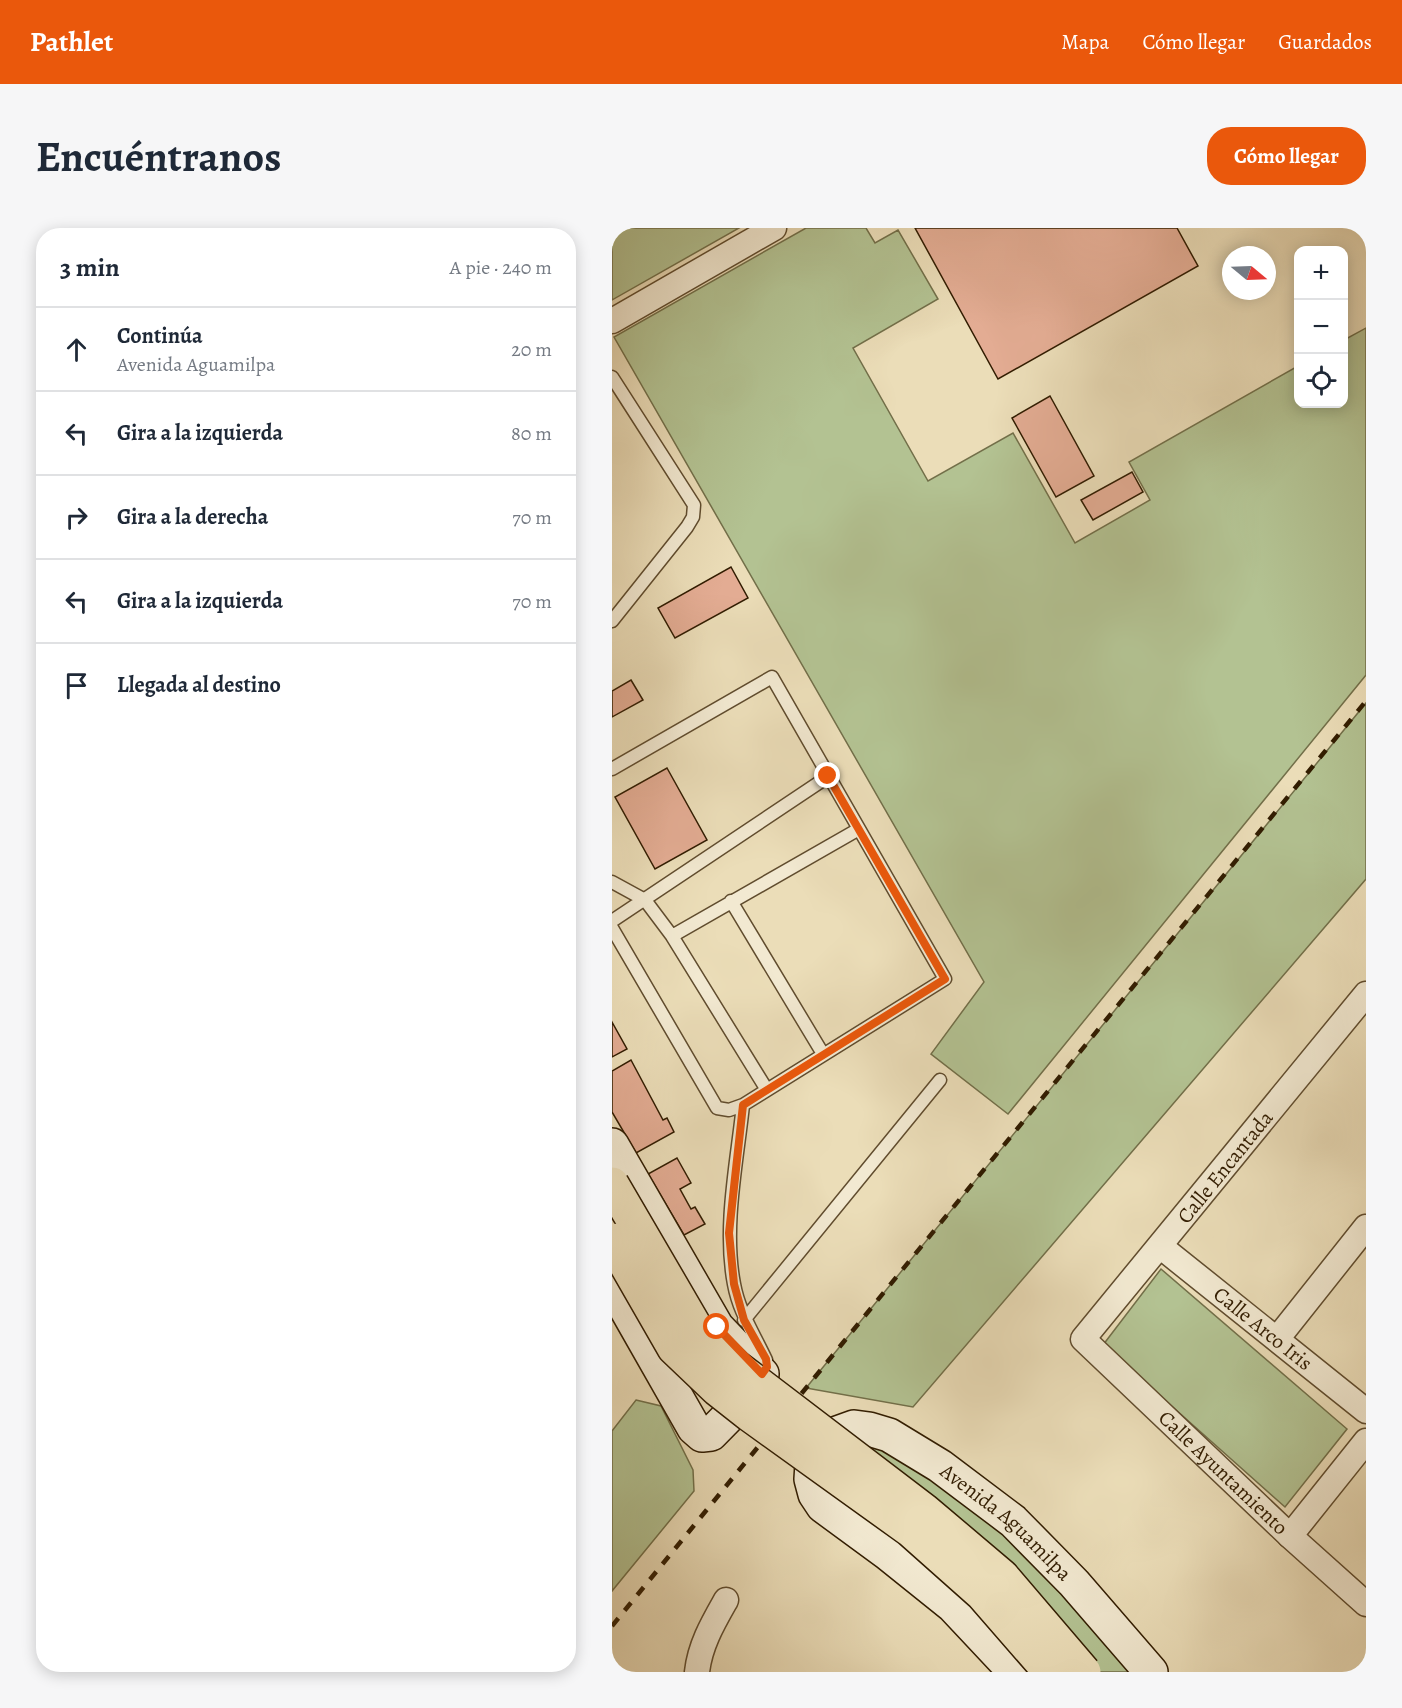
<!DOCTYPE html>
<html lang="es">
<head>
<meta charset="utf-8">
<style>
	:root { --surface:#fff; --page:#f6f6f7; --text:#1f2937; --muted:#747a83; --line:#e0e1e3; --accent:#ea580c }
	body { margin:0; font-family:Alegreya,serif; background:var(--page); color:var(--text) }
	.controls { position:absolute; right:18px; top:18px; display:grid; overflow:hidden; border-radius:12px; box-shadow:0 3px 15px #0003 }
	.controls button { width:54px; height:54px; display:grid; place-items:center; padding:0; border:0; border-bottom:2px solid var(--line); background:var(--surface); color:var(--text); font:30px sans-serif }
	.compass { position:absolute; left:610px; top:18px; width:54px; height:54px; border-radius:50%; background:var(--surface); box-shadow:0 3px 15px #0003; rotate:109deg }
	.stop { position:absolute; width:18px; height:18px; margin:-14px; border:4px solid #ea580c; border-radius:50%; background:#fff }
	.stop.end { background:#ea580c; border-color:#fff; box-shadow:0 2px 6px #0008 }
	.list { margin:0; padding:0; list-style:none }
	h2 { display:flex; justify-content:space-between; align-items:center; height:78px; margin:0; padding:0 24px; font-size:26px }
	h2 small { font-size:20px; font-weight:400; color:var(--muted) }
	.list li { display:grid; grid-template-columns:39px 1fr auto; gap:18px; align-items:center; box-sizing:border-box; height:84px; padding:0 24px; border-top:2px solid var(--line) }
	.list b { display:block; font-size:22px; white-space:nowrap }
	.list p { margin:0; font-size:20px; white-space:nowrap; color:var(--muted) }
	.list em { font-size:20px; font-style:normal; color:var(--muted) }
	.icon { flex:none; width:33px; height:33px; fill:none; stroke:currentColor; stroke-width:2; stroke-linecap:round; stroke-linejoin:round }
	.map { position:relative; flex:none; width:754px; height:1444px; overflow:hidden; border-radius:24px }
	header { display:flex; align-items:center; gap:36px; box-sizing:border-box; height:84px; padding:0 30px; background:var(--accent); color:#fff }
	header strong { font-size:28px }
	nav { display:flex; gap:33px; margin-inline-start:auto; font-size:21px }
	.intro { display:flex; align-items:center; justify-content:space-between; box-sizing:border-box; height:144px; padding:0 36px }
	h1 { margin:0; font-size:42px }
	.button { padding:15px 27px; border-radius:24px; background:var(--accent); color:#fff; font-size:21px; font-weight:700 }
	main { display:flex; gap:36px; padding:0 36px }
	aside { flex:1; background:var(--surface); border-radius:24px; box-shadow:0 3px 15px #0003 }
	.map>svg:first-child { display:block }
</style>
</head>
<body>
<header>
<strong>Pathlet</strong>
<nav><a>Mapa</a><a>Cómo llegar</a><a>Guardados</a></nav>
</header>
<div class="intro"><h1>Encuéntranos</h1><a class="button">Cómo llegar</a></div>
<main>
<aside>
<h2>3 min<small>A pie · 240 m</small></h2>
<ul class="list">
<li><svg class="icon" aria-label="ahead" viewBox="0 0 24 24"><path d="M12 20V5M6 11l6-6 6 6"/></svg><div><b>Continúa</b><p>Avenida Aguamilpa</p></div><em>20 m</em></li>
<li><svg class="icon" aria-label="left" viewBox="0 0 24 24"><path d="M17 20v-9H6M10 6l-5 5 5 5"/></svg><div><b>Gira a la izquierda</b></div><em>80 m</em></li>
<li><svg class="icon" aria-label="right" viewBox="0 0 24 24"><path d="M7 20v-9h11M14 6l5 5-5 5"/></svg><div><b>Gira a la derecha</b></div><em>70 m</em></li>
<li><svg class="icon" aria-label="left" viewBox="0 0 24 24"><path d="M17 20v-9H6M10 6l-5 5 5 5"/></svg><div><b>Gira a la izquierda</b></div><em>70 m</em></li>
<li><svg class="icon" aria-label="arrive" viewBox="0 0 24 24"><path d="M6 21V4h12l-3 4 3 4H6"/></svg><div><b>Llegada al destino</b></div></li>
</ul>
</aside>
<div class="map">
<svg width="754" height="1444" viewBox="0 0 754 1444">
	<rect width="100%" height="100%" fill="#ebddb8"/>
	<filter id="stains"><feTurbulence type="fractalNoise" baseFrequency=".00333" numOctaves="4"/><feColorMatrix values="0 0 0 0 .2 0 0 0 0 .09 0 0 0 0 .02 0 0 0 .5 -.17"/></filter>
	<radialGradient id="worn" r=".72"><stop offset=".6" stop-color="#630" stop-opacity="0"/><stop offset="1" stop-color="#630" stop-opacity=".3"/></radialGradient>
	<path fill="#b3c292" stroke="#726f49" stroke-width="1.5" d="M 0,0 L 127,0 L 0,72 Z
		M 194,0 L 254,0 L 263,15 L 286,2 L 326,71 L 241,120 L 316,253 L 401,205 L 463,315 L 538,272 L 517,234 L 686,138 L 686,176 L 732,176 L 732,112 L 754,100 L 754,447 L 396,886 L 319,826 L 372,754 L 2,109 Z
		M 754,475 L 754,651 L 301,1179 L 194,1160 Z
		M 549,1041 L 735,1201 L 673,1279 L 491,1117 Z
		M 24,1172 L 49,1178 L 81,1242 L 82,1263 L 0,1363 L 0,1203 Z
		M 244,1216 L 274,1218 L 395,1306 L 521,1444 L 488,1444 L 438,1382 Z"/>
	<path fill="#e3ac93" stroke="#311c00" stroke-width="1.5" d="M 303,0 L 565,0 L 586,38 L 386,151 Z
		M 438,168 L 482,248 L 444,269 L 400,190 Z
		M 520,244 L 531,264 L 481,292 L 469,272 Z
		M 119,339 L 136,370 L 63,410 L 46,380 Z
		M 19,452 L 31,472 L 0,489 L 0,463 Z
		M 55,540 L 95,612 L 43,641 L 3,569 Z
		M 0,794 L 15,821 L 0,829 Z
		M 19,832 L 51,892 L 55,890 L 62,904 L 24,925 L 0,884 L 0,843 Z
		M 65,930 L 79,955 L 68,961 L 79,981 L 83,979 L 93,996 L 72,1007 L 36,946 Z"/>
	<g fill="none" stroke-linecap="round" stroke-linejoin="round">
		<defs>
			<path id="lane" d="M 0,149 L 82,277 L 81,289 L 75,299 L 0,393
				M 0,541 L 160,449 L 333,751 L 131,877 L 117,882 L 105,880 L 0,700
				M 0,654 L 33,672 L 60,708 L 155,862
				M 119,673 L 211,826
				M 0,693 L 217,548
				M 60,708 L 247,601
				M 131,877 C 125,934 111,999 122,1056 C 127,1084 142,1106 154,1132
				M 132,1092 L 328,852"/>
			<g id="street">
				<path d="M 0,93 L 162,0"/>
				<path id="s1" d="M 754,766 L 471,1111 L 678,1308 L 754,1376"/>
				<path id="s2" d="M 548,1018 L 754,1183"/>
				<path d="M 665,1111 L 754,999"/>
				<path d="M 678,1308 L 754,1213"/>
				<path d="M 85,1444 C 88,1417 101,1395 114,1372"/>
			</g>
			<g id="secondary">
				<path d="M 0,917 L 105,1099 L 150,1146 L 149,1155 L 99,1206 L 90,1207 L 82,1200 L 0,1056"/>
				<path id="s3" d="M 403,1444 L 341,1378 L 275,1325 L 211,1278 L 203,1266 L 199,1251 L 200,1236 L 205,1222 L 217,1208 L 242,1199 L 257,1201 L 277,1207 L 328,1238 L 401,1293 L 462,1355 L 539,1444"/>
			</g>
		</defs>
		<use href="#lane" stroke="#604c2e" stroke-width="15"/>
		<use href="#street" stroke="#604c2e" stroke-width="27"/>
		<use href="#secondary" stroke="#311c00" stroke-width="36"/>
		<use href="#lane" stroke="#f2e9d1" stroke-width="12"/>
		<use href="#street" stroke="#f2e9d1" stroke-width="24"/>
		<use href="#secondary" stroke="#f2e9d1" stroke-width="33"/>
		<path stroke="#311c00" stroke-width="4.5" stroke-dasharray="10 10" stroke-linecap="butt" d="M 0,1398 L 754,473"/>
		<defs>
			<path id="primary-bridge" d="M 0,956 L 84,1100 L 123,1138 L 312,1282 L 390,1348 L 472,1444
				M 0,1012 L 62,1120 L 105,1161 L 138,1187 L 298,1302 L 370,1366 L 438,1444"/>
		</defs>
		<use href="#primary-bridge" stroke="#311c00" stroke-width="36" stroke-linecap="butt"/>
		<use href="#primary-bridge" stroke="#ebddb8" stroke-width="33"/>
	</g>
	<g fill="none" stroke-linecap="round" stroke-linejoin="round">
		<path stroke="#ea580c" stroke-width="8" d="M 105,1099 L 150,1146 L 155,1139 L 154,1131 L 132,1092 L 122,1056 L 117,1005 L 131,877 L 333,751 L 216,548"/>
	</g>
	<g text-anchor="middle" stroke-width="5" stroke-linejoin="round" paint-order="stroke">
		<g font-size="21" fill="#311c00" stroke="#f2e9d1">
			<text transform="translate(613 939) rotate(-51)" y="7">Calle Encantada</text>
			<text dy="7" stroke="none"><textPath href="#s2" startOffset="132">Calle Arco Iris</textPath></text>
			<text dy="7" stroke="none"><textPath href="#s1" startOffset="640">Calle Ayuntamiento</textPath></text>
			<text dy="7" stroke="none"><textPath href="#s3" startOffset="542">Avenida Aguamilpa</textPath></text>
		</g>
	</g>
	<rect width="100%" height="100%" filter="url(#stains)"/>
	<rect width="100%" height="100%" fill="url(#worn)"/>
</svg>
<div class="controls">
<button>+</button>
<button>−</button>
<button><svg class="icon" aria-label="locate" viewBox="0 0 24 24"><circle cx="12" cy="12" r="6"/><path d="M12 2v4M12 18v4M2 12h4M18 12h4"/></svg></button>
</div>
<svg class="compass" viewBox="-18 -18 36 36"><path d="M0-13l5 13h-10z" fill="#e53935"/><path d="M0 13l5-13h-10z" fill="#747a83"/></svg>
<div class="stop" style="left:105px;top:1099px"></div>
<div class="stop end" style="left:216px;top:548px"></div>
</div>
</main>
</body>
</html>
